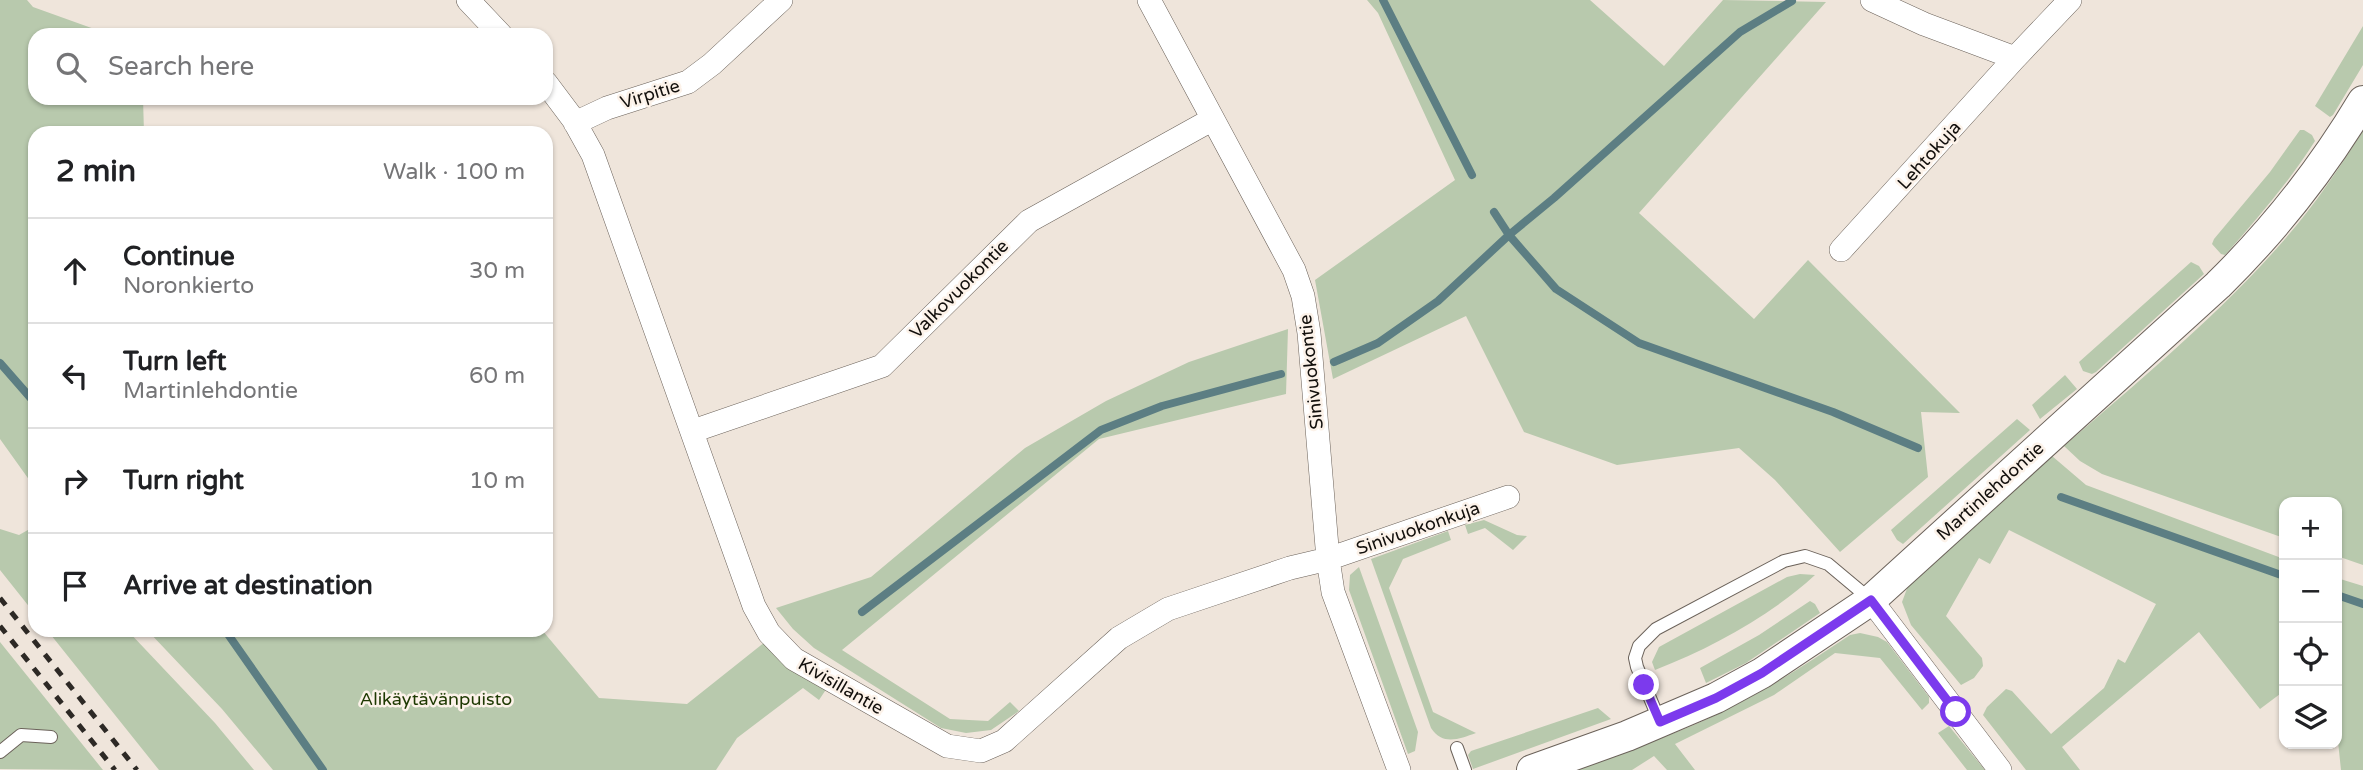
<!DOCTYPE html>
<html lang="en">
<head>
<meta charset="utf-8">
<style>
	:root { --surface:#fff; --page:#f2f2f2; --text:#202124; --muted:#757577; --line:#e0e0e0 }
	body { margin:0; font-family:"Varela Round",sans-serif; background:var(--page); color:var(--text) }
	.controls { position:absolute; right:21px; bottom:21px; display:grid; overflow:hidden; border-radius:14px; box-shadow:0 2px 5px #0004 }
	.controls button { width:63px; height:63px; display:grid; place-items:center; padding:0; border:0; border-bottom:2px solid var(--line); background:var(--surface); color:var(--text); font:35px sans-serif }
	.stop { position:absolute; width:21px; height:21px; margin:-16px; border:5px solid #7c3aed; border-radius:50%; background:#fff }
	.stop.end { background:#7c3aed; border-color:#fff; box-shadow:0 2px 7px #0008 }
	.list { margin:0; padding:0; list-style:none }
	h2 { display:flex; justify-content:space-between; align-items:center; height:91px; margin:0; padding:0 28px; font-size:30px }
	h2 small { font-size:23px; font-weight:400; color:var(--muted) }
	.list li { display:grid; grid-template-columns:46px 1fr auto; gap:21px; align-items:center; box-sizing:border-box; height:105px; padding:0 28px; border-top:2px solid var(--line) }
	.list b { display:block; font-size:26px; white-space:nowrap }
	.list p { margin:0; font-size:23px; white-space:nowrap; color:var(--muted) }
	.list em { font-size:23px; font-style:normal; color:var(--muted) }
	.icon { flex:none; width:38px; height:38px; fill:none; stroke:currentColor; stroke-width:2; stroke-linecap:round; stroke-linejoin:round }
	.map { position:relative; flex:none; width:2363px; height:770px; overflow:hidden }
	.search { position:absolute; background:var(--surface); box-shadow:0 2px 5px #0004; left:28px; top:28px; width:525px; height:77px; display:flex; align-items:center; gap:18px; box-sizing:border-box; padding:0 24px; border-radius:21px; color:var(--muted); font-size:26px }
	.panel { position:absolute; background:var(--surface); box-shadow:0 2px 5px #0004; left:28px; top:126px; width:525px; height:511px; border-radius:21px }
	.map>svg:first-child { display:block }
</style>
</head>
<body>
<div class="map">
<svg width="2363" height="770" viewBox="0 0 2363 770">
	<rect width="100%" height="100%" fill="#efe5db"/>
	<path fill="#b8c9ad" d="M 0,0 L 27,0 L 33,7 L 111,35 L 35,35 L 35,98 L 143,98 L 144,133 L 35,133 L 35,488 L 0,439 Z
		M 1367,0 L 1590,0 L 1664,66 L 1723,0 L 1826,2 L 1639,213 L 1754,319 L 1808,260 L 1960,413 L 1921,412 L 1928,477 L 1840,552 L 1775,480 L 1739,448 L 1617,465 L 1524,432 L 1466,316 L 1333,379 L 1315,280 L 1455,180 L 1378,13 Z
		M 2363,26 L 2363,65 L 2333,115 L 2330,117 L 2315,106 Z
		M 2300,130 L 2304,130 L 2312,135 L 2315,141 C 2289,182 2257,219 2225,255 L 2221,254 L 2212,244 L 2214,239 L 2270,172 Z
		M 2363,131 L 2363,565 L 2337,556 L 2337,502 L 2284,502 L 2284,538 L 2102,474 L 2080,461 L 2064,446 C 2140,380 2219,315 2285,239 C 2315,205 2339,168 2363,131 Z
		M 2191,262 L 2199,266 L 2204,274 L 2096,372 L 2092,374 L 2083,371 L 2079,362 Z
		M 1288,329 L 1286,394 L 1099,439 L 842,650 L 950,719 L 988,721 L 1010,702 L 1019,711 L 991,730 L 966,733 L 941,728 L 814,648 L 793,629 L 776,608 L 871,577 L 1025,448 L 1106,401 L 1189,362 Z
		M 2065,375 L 2077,389 L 2040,419 L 2032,405 Z
		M 2017,419 L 2030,430 L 1903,544 L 1897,540 L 1891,530 Z
		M 2052,456 L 2086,485 L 2284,559 L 2284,698 L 2280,694 L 2260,709 L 2199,632 L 2062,747 L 2080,770 L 2026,770 L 1983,715 L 1987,707 L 2006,689 L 2012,691 L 2051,734 L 2104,688 L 2118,659 L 2125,663 L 2156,604 L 2009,530 L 1990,564 L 1979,558 L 1946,616 L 1982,658 L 1983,666 L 1974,678 L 1961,685 L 1911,625 L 1902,602 L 1908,586 Z
		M 1484,520 L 1517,535 L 1527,536 L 1513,550 L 1485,528 L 1468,534 L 1465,525 Z
		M 35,526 L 35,614 L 0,570 L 0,529 L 19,535 Z
		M 1448,531 L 1451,540 L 1403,559 L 1389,588 L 1433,712 L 1476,733 C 1459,739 1443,746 1431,728 L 1371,559 Z
		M 1359,567 L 1418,732 L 1415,751 L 1408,754 L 1349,590 L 1350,575 Z
		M 1800,574 L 1815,575 C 1769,617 1713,647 1655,670 L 1652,662 L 1659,647 L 1787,577 Z
		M 2337,578 L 2363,586 L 2363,770 L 2341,770 L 2337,732 Z
		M 1810,601 L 1815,604 L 1820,613 L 1746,663 L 1706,683 L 1700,668 L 1759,635 Z
		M 47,630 L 127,630 L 215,723 L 254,770 L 159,770 Z
		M 147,630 L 542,630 L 599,698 L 687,704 L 765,642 L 827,688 L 819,700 L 803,688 L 737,738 L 716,770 L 273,770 L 222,709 Z
		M 1860,633 L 1878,637 L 1887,642 L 1929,697 L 1929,703 L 1922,710 L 1880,658 L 1835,653 L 1774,695 L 1675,744 L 1695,770 L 1667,770 L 1654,756 L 1632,770 L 1571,770 C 1619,753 1670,737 1716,715 C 1763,692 1807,664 1850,635 Z
		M 0,642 L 103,770 L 0,769 Z
		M 1598,708 L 1611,719 L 1473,769 L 1468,755 L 1471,751 Z
		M 1949,726 L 1985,770 L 1967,770 L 1938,733 Z"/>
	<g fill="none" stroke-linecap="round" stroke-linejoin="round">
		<path stroke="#5c7e83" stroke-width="8" d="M 1383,0 L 1472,175
			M 1494,212 L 1509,235 L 1556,289 L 1639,343 L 1833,412 L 1918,448
			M 1334,362 L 1378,343 L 1438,301 L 1509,235 L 1554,198 L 1740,32 L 1792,1
			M 0,363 L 35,403
			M 2061,497 L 2284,576
			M 2337,595 L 2363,604
			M 862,612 L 1101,430 L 1162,406 L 1281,374
			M 225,630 L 323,770"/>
		<defs>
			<path id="service" d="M 1660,722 L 1637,667 L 1635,658 L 1639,646 L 1656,629 L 1784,561 L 1805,556 L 1828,564 L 1871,600
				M 1457,748 L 1465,770
				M 0,752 L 21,735 L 51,737"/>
			<path id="minor" d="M 468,0 L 501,35
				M 1149,0 L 1294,270 L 1303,296 L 1309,333 L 1328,559 L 1333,592 L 1399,770
				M 1872,0 L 1924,24 L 2015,58
				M 546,83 L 573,119 L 593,155 L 754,606 L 769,633 L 794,659 L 947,746 L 981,751 L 1004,741 L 1119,638 L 1168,609 L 1290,568 L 1328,559 L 1508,497
				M 575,123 L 607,108 L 688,82 L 712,64 L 781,0
				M 1841,250 L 2015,58 L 2070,0
				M 693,431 L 882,366 L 1029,221 L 1213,119
				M 1871,600 L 2000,770"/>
			<path id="tertiary" d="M 1532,770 L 1627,736 L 1716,698 L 1762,673 L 1871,600 L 2218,285 C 2274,230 2323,168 2363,101"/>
		</defs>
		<use href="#service" stroke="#6b625a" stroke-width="14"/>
		<use href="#minor" stroke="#6b625a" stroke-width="24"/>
		<use href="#tertiary" stroke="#6b625a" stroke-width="32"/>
		<use href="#service" stroke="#fff" stroke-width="12"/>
		<use href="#minor" stroke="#fff" stroke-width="23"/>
		<use href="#tertiary" stroke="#fff" stroke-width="30"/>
		<path stroke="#2d2925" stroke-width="5" stroke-dasharray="9 9" stroke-linecap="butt" d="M 0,598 L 137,770
			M 0,626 L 115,770"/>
	</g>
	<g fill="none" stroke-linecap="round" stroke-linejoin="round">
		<path stroke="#7c3aed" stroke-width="9" d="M 1644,685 L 1660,722 L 1716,698 L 1762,673 L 1871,600 L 1956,712"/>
	</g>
	<g text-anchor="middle" stroke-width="5" stroke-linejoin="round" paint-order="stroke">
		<g font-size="18" fill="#120f0c" stroke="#fcf2e9">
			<text transform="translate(650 94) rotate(-17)" y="6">Virpitie</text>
			<text transform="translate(1929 155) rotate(-48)" y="6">Lehtokuja</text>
			<text transform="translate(959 289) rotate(-45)" y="6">Valkovuokontie</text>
			<text transform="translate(1311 372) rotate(-96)" y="6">Sinivuokontie</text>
			<text transform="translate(1990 491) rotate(-42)" y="6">Martinlehdontie</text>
			<text transform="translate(1418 528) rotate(-19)" y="6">Sinivuokonkuja</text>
			<text transform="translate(841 686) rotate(30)" y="6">Kivisillantie</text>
		</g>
		<g font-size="18" fill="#1e3902" stroke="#fcf2e9">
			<text x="436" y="705">Alikäytävänpuisto</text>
		</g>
	</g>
</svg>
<div class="controls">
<button>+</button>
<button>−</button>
<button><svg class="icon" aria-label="locate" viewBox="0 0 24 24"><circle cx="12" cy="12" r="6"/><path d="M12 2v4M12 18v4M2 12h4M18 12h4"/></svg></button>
<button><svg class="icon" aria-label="layers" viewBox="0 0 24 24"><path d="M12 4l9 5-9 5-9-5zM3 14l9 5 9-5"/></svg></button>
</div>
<div class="stop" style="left:1956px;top:712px"></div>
<div class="stop end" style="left:1644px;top:685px"></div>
<div class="search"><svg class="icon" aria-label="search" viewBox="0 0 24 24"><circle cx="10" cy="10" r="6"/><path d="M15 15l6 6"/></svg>Search here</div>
<section class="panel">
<h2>2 min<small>Walk · 100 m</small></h2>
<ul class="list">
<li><svg class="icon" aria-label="ahead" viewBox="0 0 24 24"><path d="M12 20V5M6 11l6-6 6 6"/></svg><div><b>Continue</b><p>Noronkierto</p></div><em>30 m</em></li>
<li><svg class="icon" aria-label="left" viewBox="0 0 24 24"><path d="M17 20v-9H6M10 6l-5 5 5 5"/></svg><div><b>Turn left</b><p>Martinlehdontie</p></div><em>60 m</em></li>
<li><svg class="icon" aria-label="right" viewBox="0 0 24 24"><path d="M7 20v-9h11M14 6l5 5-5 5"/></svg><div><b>Turn right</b></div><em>10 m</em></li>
<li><svg class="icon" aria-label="arrive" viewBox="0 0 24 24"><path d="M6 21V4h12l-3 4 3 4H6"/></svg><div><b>Arrive at destination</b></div></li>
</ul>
</section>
</div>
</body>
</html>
